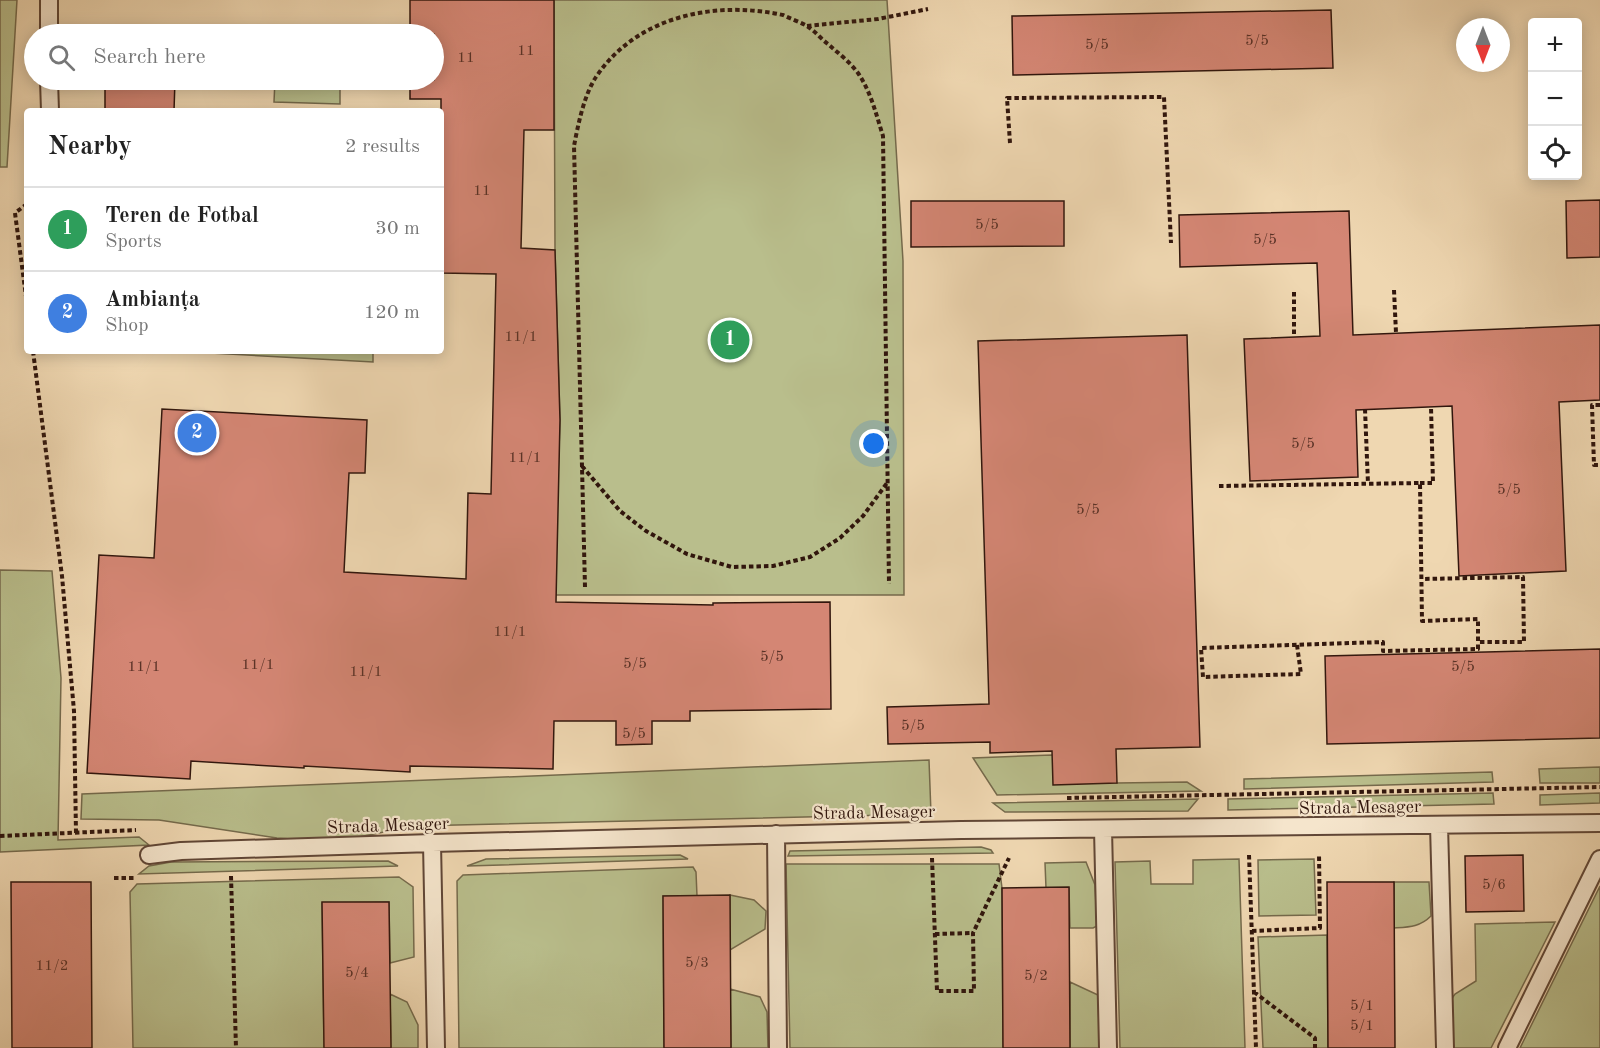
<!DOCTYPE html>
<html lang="en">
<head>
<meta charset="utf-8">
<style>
	:root { --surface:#fff; --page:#f2f2f2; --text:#222; --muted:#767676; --line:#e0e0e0; --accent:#2563eb }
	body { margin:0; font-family:"Old Standard TT",serif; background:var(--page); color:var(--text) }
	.controls { position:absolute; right:18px; top:18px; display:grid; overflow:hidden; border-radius:6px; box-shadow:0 3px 15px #0003 }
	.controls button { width:54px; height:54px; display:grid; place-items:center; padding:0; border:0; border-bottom:2px solid var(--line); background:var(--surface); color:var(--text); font:30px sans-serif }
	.compass { position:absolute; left:1456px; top:18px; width:54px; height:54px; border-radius:50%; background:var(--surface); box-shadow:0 3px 15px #0003; rotate:180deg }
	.you { position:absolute; left:874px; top:444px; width:21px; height:21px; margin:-15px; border:4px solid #fff; border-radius:50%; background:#1a73e8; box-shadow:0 0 0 9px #1a73e833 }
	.badge { display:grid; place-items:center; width:39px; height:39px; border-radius:50%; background:var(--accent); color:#fff; font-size:20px; font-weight:700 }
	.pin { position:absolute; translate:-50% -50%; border:3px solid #fff; box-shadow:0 2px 6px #0006 }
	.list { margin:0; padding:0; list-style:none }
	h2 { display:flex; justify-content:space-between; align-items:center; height:78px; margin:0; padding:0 24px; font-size:26px }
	h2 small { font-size:20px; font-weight:400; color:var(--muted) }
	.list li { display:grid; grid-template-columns:39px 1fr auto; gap:18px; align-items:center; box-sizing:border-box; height:84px; padding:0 24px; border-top:2px solid var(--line) }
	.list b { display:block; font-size:22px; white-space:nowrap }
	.list p { margin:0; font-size:20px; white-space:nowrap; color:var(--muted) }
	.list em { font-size:20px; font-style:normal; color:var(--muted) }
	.icon { flex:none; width:33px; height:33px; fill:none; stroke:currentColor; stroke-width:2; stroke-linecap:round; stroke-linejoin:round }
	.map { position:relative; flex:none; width:1600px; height:1048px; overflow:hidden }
	.search { position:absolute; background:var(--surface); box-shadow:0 3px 15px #0003; left:24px; top:24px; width:420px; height:66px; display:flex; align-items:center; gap:15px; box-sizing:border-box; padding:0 21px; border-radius:33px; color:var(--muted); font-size:22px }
	.panel { position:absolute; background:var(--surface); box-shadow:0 3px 15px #0003; left:24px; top:108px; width:420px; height:246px; border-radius:6px }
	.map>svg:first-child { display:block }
</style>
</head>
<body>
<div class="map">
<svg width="1600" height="1048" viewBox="0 0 1600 1048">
	<rect width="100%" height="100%" fill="#efd7b1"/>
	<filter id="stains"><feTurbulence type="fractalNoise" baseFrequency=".00333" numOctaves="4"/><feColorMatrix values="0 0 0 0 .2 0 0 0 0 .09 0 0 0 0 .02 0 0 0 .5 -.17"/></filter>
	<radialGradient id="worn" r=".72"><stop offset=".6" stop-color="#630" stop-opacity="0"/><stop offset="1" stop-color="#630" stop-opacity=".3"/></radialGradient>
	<path fill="#b9be8c" stroke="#756a4c" stroke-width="1.5" d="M 0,0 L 17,0 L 7,167 L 0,167 Z
		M 554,0 L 887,0 L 903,261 L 904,595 L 554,595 L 560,420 L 555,250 Z
		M 275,80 L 340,80 L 340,104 L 274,102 Z
		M 174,351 L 326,351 L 373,353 L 373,362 Z
		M 0,570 L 52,571 L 61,678 L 58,840 L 139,837 L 149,845 L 0,852 Z
		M 1052,755 L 1117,783 L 1187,782 L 1201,791 L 997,795 L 973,758 Z
		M 929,760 L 931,814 L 414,826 L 344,840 L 320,841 L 277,838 L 159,820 L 81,819 L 82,794 Z
		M 1600,767 L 1600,783 L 1540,783 L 1539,769 Z
		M 1492,772 L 1493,782 L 1244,789 L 1244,779 Z
		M 1493,793 L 1494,804 L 1228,810 L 1228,799 Z
		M 1600,793 L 1600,803 L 1540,805 L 1540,795 Z
		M 1198,799 L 1188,811 L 1005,812 L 993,803 Z
		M 981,847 L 991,850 L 993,853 L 788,856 L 790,851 Z
		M 680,855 L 688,859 L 467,866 L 486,859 Z
		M 1239,859 L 1245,1048 L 1120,1048 L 1115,862 L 1150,861 L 1151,884 L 1193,884 L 1193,860 Z
		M 1314,859 L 1316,915 L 1259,916 L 1258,860 Z
		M 388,861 L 398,866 L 139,874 L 149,866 L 171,862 Z
		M 1086,862 L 1095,885 L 1097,926 L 1093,928 L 1070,928 L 1069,888 L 1046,888 L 1045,863 Z
		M 786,864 L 999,864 L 1002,888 L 1003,1048 L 790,1048 Z
		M 693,867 L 696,872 L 697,896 L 663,896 L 664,1048 L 459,1048 L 457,881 L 463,875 Z
		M 399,877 L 413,887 L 414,957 L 390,963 L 389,902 L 322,903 L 324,1048 L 133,1048 L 130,892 L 137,884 Z
		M 1394,882 L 1429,882 L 1431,916 C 1420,927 1409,927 1394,928 Z
		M 1600,886 L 1600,1048 L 1520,1048 Z
		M 730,895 L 754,900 L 766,911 L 765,929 L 730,950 Z
		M 1555,922 L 1491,1048 L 1452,1048 L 1450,1001 L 1455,994 L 1476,981 L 1475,924 Z
		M 1327,935 L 1328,1048 L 1263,1048 L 1258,937 Z
		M 1070,982 L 1098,995 L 1100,1048 L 1070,1048 Z
		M 730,989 L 760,997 L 767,1012 L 768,1048 L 731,1048 Z
		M 390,994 L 407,1002 L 418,1025 L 418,1048 L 391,1048 Z"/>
	<path fill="#d48674" stroke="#31160d" stroke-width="1.5" d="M 410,0 L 554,0 L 554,130 L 524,130 L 521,248 L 555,250 L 560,420 L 556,602 L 713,605 L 713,603 L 830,602 L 831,709 L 690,711 L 690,721 L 652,721 L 652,744 L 616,745 L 616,721 L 554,721 L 553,769 L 410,766 L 410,772 L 304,766 L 304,768 L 191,761 L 190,779 L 87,773 L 99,555 L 154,558 L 162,409 L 367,420 L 365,473 L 349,473 L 344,572 L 466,579 L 468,493 L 491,494 L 496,274 L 441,273 L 441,99 L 410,99 L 410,80 L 434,80 L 434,34 L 410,34 Z
		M 1331,10 L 1333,68 L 1013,75 L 1012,16 Z
		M 105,80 L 175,80 L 174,111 L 105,111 Z
		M 1600,200 L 1600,257 L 1567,258 L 1566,201 Z
		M 911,201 L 1064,201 L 1064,246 L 911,247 Z
		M 1349,211 L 1353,335 L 1600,325 L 1600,400 L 1559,402 L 1566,571 L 1459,576 L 1452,406 L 1356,410 L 1358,477 L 1250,481 L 1244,339 L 1320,336 L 1317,263 L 1180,267 L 1179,215 Z
		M 1187,335 L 1200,747 L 1116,749 L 1117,783 L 1053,785 L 1052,751 L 990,753 L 990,742 L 888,744 L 887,707 L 989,704 L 978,341 Z
		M 1600,649 L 1600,738 L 1327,744 L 1325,656 Z
		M 1523,855 L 1524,911 L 1466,912 L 1465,856 Z
		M 11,882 L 91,882 L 92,1048 L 12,1048 Z
		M 1327,882 L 1394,882 L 1395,1048 L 1328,1048 Z
		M 1069,887 L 1070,1048 L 1003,1048 L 1002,888 Z
		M 730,895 L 731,1048 L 664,1048 L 663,896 Z
		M 322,902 L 389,902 L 391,1048 L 324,1048 Z"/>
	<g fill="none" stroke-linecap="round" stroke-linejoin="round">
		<defs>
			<path id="lane" d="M 49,0 L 49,34
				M 49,80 L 50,111
				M 1439,825 L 1445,1048
				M 1103,829 L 1108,1048
				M 776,834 L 778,1048
				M 432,843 L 436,1048
				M 149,855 L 181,851 L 432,843 L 961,830 L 1600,823
				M 1507,1048 L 1600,859"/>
		</defs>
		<use href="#lane" stroke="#604636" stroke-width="20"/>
		<path stroke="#31160d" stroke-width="4" stroke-dasharray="4.5 3" stroke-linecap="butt" d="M 807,26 L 878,19 L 928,9
			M 1010,143 L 1007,98 L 1164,97 L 1171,243
			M 27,204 L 15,213 L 27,304
			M 1394,290 L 1396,333
			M 1294,292 L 1294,337
			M 33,351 L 62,576 L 74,711 L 76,833
			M 1600,405 L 1592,405 L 1594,465 L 1600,465
			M 1365,409 L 1368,484
			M 582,466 L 620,511 L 646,531 L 687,554 L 732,567 L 773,566 L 810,557 L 840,538 L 863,516 L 887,483
			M 1420,483 L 1433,483 L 1431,407
			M 1219,486 L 1420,483 L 1422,621 L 1478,619 L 1478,642 L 1524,642 L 1523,577 L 1423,579
			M 585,587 L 574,146 C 578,125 584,95 596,77 C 636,17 713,0 783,15 C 791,19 800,22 807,26 C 815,31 821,39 828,44 C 838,53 850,62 858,73 C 871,92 876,114 883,136 L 889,584
			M 1297,645 L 1301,674 L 1203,677 L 1201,648 L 1383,642 L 1383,651 L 1478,649 L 1478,642
			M 1067,798 L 1600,787
			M 0,836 L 136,830
			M 1249,855 L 1256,1048
			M 932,858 L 937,991 L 974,991 L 973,933 L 1009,858
			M 231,876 L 236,1048
			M 114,878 L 134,878
			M 1252,931 L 1320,928 L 1319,854
			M 935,934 L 973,933
			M 1254,992 L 1315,1038 L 1315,1048"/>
		<use href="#lane" stroke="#f5e5cc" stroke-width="16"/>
	</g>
	<g text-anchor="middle" stroke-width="4.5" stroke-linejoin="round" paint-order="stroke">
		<g font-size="15" fill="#5a3227">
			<text x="1257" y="45">5/5</text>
			<text x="1097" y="49">5/5</text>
			<text x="526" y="55">11</text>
			<text x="466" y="62">11</text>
			<text x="482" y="195">11</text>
			<text x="987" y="229">5/5</text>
			<text x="1265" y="244">5/5</text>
			<text x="521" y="341">11/1</text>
			<text x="1303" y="448">5/5</text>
			<text x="525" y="462">11/1</text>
			<text x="1509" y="494">5/5</text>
			<text x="1088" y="514">5/5</text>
			<text x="510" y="636">11/1</text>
			<text x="772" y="661">5/5</text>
			<text x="635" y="668">5/5</text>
			<text x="258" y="669">11/1</text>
			<text x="144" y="671">11/1</text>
			<text x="1463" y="671">5/5</text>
			<text x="366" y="676">11/1</text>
			<text x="913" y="730">5/5</text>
			<text x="634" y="738">5/5</text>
			<text x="1494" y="889">5/6</text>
			<text x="697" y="967">5/3</text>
			<text x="52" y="970">11/2</text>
			<text x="357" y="977">5/4</text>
			<text x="1036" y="980">5/2</text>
			<text x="1362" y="1010">5/1</text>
			<text x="1362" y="1030">5/1</text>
		</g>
		<g font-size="18" fill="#31160d" stroke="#f5e5cc">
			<text transform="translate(1360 807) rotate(-1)" y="6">Strada Mesager</text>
			<text transform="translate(874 812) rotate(-1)" y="6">Strada Mesager</text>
			<text transform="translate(388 825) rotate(-2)" y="6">Strada Mesager</text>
		</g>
	</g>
	<rect width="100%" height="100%" filter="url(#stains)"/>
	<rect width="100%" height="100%" fill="url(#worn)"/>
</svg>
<div class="controls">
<button>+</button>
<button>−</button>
<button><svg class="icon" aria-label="locate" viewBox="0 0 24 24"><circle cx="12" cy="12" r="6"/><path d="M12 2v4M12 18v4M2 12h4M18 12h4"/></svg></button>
</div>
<svg class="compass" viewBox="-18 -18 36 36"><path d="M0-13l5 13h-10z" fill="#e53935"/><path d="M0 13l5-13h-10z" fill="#767676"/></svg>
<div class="you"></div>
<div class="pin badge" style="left:730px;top:340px;background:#2e9e5b">1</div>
<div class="pin badge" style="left:197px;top:433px;background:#3f7fe0">2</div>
<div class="search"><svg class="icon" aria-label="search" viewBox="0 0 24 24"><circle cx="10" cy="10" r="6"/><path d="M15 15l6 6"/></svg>Search here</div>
<section class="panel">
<h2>Nearby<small>2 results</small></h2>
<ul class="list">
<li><span class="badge" style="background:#2e9e5b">1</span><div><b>Teren de Fotbal</b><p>Sports</p></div><em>30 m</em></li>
<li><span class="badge" style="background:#3f7fe0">2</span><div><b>Ambianța</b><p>Shop</p></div><em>120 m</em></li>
</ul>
</section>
</div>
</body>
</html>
